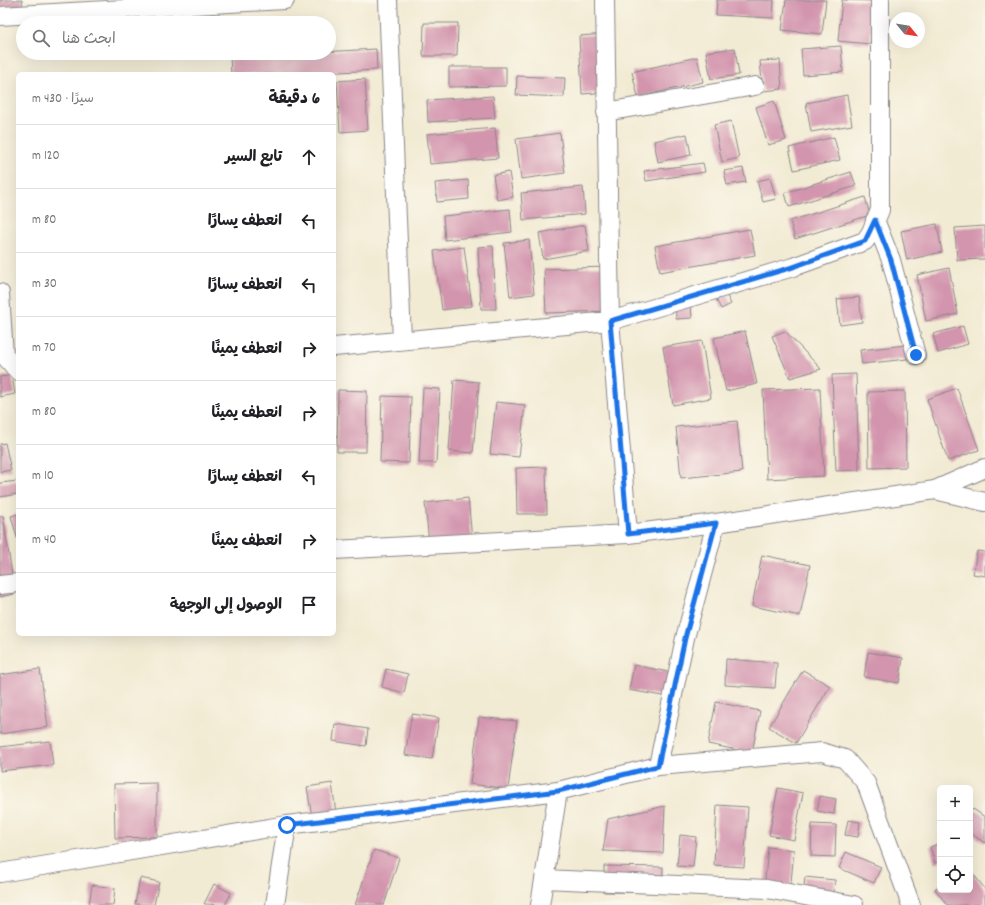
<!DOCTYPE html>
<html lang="ar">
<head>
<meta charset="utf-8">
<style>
	:root { --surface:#fff; --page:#f2f2f2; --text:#202124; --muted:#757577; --line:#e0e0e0 }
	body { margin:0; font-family:Dekko,"Playpen Sans Arabic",sans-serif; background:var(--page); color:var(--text); direction:rtl }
	.controls { position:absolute; right:12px; bottom:12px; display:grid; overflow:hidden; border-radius:6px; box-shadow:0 4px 16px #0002 }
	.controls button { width:36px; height:36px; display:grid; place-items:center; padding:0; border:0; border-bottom:1px solid var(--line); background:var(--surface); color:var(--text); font:20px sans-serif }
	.compass { position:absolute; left:889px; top:12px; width:36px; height:36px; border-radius:50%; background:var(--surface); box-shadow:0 4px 16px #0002; rotate:120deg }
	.stop { position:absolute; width:12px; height:12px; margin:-9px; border:3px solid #1a73e8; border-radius:50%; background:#fff }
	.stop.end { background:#1a73e8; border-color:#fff; box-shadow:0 1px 4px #0008 }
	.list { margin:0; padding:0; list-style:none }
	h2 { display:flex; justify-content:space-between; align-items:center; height:52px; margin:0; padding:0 16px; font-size:17px }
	h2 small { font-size:13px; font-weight:400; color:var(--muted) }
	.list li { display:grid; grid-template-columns:26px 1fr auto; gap:12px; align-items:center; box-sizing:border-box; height:64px; padding:0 16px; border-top:1px solid var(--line) }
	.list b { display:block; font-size:15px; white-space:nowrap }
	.list em { font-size:13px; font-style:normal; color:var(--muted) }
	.icon { flex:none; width:22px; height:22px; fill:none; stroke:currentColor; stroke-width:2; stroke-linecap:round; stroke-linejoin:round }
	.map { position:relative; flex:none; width:985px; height:905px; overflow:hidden; direction:ltr }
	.search { position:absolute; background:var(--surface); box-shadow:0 4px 16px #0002; left:16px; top:16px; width:320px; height:44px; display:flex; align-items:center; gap:10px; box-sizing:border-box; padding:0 14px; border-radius:22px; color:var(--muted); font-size:15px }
	.panel { position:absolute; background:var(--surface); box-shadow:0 4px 16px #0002; left:16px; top:72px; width:320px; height:564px; border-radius:6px; direction:rtl }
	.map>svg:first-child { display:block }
</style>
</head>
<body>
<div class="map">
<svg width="985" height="905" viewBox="0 0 985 905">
	<rect width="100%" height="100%" fill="#fbf7ec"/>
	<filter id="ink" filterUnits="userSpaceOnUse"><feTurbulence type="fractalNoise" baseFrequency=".025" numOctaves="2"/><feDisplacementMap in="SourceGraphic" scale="8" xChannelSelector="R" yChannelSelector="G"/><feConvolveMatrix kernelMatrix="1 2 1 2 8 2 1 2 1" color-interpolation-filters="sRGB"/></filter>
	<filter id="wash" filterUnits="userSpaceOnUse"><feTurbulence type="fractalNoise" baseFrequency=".012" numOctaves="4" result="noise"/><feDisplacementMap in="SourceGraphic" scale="16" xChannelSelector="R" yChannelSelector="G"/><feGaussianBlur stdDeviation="0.9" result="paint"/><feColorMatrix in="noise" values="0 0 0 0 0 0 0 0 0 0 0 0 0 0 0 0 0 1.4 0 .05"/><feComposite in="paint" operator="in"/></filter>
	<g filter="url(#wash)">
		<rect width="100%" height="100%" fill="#f2ebd4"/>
		<g id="blocks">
			<path fill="#d395ae" d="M 0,0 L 22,0 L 23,11 L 0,13 Z
				M 717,0 L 774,0 L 773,18 L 716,15 Z
				M 786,0 L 826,0 L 822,34 L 782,30 Z
				M 842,0 L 874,1 L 870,44 L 838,41 Z
				M 424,23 L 458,23 L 457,56 L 423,56 Z
				M 606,34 L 609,92 L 582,94 L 579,36 Z
				M 841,46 L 843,72 L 803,75 L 801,49 Z
				M 735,48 L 739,75 L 711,79 L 706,52 Z
				M 376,49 L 377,70 L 302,74 L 231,74 L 230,57 Z
				M 697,57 L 703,82 L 638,97 L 632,72 Z
				M 780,60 L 782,89 L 763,91 L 760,61 Z
				M 449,67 L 506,67 L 506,86 L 449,87 Z
				M 517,76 L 565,78 L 564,97 L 516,95 Z
				M 365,79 L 368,130 L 340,132 L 337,81 Z
				M 847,95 L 852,125 L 811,132 L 806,103 Z
				M 493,96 L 495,118 L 428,122 L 427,100 Z
				M 774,101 L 786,140 L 768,145 L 756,107 Z
				M 731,121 L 739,158 L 722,162 L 714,125 Z
				M 495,128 L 498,158 L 430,164 L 427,134 Z
				M 560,133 L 565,173 L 521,179 L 516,139 Z
				M 687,134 L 691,155 L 658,162 L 654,141 Z
				M 834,137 L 840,160 L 794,170 L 789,148 Z
				M 703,163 L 705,172 L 646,181 L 644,171 Z
				M 743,168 L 746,182 L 727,185 L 724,171 Z
				M 509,172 L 513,197 L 497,200 L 493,175 Z
				M 851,172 L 856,186 L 789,207 L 785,193 Z
				M 770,178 L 776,199 L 763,202 L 757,181 Z
				M 468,180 L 469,199 L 437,202 L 435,183 Z
				M 583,187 L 585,214 L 523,220 L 521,193 Z
				M 865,197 L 870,215 L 795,239 L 790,221 Z
				M 510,209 L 512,232 L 445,240 L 443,216 Z
				M 937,224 L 942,252 L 907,260 L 901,231 Z
				M 585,225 L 589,251 L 543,259 L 539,233 Z
				M 985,226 L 985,259 L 957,260 L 955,228 Z
				M 750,229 L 755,255 L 660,272 L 655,246 Z
				M 529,240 L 534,294 L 510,297 L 504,243 Z
				M 493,246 L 496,309 L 481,309 L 478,247 Z
				M 464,247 L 472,306 L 442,310 L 434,251 Z
				M 607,267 L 608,311 L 546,313 L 544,269 Z
				M 949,268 L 958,314 L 926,321 L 917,275 Z
				M 721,284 L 731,304 L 721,309 L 711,289 Z
				M 690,294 L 692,318 L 676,319 L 675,295 Z
				M 859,297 L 862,322 L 840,325 L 837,299 Z
				M 963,326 L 968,344 L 938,353 L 933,334 Z
				M 745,331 L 757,384 L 726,391 L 714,338 Z
				M 785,331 L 821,369 L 790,378 L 772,336 Z
				M 702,341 L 711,398 L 673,405 L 663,347 Z
				M 906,345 L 907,359 L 862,364 L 860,350 Z
				M 856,374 L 859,470 L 836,471 L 832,375 Z
				M 12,375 L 15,394 L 0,397 L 0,377 Z
				M 454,380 L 479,382 L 473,453 L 449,451 Z
				M 423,388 L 440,389 L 436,463 L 419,463 Z
				M 820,388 L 824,476 L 767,479 L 763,390 Z
				M 957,388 L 979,450 L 948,461 L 927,399 Z
				M 338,390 L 367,391 L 366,452 L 337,452 Z
				M 905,391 L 906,467 L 869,468 L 868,392 Z
				M 382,396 L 411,397 L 409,463 L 380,462 Z
				M 496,402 L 525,405 L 519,457 L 490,454 Z
				M 737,421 L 742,472 L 681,478 L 676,427 Z
				M 5,443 L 11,470 L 0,472 L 0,444 Z
				M 546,467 L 547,514 L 517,514 L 516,468 Z
				M 18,481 L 18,494 L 0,497 L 0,483 Z
				M 468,498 L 472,539 L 429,543 L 425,503 Z
				M 18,514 L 18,541 L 11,516 Z
				M 0,516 L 3,516 L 15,594 L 0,597 Z
				M 977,551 L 985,552 L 985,576 L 973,574 Z
				M 762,555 L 810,565 L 800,616 L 752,606 Z
				M 868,652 L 903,658 L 899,683 L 864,677 Z
				M 726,659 L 777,663 L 775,688 L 725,685 Z
				M 634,665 L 683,675 L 679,699 L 629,690 Z
				M 40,669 L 48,727 L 0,734 L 0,675 Z
				M 386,669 L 408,674 L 404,693 L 382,687 Z
				M 803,670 L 830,686 L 796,743 L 769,727 Z
				M 716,702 L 760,711 L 752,753 L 708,744 Z
				M 412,714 L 439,718 L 432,759 L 405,755 Z
				M 479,717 L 517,721 L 508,789 L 470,784 Z
				M 335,724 L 368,729 L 366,746 L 333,741 Z
				M 50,741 L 53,765 L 0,771 L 0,747 Z
				M 157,783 L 157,837 L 115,838 L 114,784 Z
				M 332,783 L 336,814 L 312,817 L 307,787 Z
				M 778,788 L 803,793 L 794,840 L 769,835 Z
				M 820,796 L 836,799 L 834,814 L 817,811 Z
				M 717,805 L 748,807 L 744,867 L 714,865 Z
				M 665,806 L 663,853 L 603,851 L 608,819 Z
				M 973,809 L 985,817 L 985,843 L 970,833 L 970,813 Z
				M 848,820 L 860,822 L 858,837 L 845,835 Z
				M 812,824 L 836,825 L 835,857 L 811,856 Z
				M 680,835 L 696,837 L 693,867 L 677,866 Z
				M 940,843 L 940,861 L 935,863 L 930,847 Z
				M 768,847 L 794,850 L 790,893 L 764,890 Z
				M 374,850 L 399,858 L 384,905 L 355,905 Z
				M 846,852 L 881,867 L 874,883 L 839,868 Z
				M 604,866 L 663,867 L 662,893 L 604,892 Z
				M 970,870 L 985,889 L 985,903 L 982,905 L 947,905 L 935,889 L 940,885 L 940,890 L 970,890 Z
				M 805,877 L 835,880 L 833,905 L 802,904 Z
				M 140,878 L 159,882 L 154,905 L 135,904 Z
				M 214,884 L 231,893 L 225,905 L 204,904 Z
				M 92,885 L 115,888 L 113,905 L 89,905 Z"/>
		</g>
	</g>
	<g filter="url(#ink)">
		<use href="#blocks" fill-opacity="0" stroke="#8a8688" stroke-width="1"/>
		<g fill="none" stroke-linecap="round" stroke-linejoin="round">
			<defs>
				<path id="minor" d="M 388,0 L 402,340
					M 605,0 L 610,321 L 628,534
					M 0,16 L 285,0
					M 606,112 L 755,86
					M 875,220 L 891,260 L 916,355
					M 0,293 L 4,355 L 18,371
					M 334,347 L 610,321 L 793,267 L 865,241 L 871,232 L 880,210 L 880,0
					M 935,490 L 985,502
					M 334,550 L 628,534 L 716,523 L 935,490 L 985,468
					M 0,585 L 18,583
					M 658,766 L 685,638 L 716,523
					M 0,873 L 287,825
					M 544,879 L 767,889 L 854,905
					M 275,905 L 287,825 L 558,791 L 658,766 L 822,752 L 845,759 L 866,783 L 911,905
					M 540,905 L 558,791"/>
			</defs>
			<use href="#minor" stroke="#8a8688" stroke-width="20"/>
			<use href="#minor" stroke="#fff" stroke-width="18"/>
		</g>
	</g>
	<g fill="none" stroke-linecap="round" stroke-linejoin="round" filter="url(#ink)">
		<path stroke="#1a73e8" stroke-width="5" d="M 287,825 L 558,791 L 658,766 L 685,638 L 716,523 L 628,534 L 610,321 L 793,267 L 865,241 L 875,220 L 891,260 L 916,355"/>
	</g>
</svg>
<div class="controls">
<button>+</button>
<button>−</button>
<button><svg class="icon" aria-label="locate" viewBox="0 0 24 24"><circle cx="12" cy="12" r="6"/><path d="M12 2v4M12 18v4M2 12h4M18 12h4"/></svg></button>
</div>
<svg class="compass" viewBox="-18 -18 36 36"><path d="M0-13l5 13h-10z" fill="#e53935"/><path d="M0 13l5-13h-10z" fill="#757577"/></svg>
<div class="stop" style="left:287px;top:825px"></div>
<div class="stop end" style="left:916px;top:355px"></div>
<div class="search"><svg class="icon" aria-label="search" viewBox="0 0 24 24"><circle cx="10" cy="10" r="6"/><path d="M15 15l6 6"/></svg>ابحث هنا</div>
<section class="panel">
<h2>6 دقيقة<small>سيرًا · 430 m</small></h2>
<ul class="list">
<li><svg class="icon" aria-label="ahead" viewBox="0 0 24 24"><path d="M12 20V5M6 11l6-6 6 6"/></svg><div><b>تابع السير</b></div><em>120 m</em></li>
<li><svg class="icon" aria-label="left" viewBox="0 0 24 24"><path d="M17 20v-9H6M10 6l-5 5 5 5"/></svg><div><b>انعطف يسارًا</b></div><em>80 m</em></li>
<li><svg class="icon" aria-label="left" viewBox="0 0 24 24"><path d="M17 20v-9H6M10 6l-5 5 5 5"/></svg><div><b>انعطف يسارًا</b></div><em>30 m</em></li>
<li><svg class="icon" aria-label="right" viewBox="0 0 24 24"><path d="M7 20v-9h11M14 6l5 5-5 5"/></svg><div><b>انعطف يمينًا</b></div><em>70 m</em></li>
<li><svg class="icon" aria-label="right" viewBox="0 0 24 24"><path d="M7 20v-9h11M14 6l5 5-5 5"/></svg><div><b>انعطف يمينًا</b></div><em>80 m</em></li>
<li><svg class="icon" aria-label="left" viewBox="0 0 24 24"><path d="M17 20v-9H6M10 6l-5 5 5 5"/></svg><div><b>انعطف يسارًا</b></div><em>10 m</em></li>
<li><svg class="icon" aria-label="right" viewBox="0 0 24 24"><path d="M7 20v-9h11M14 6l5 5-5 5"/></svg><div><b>انعطف يمينًا</b></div><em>40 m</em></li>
<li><svg class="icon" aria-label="arrive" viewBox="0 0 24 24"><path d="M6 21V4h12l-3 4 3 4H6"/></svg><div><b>الوصول إلى الوجهة</b></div></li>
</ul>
</section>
</div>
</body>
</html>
